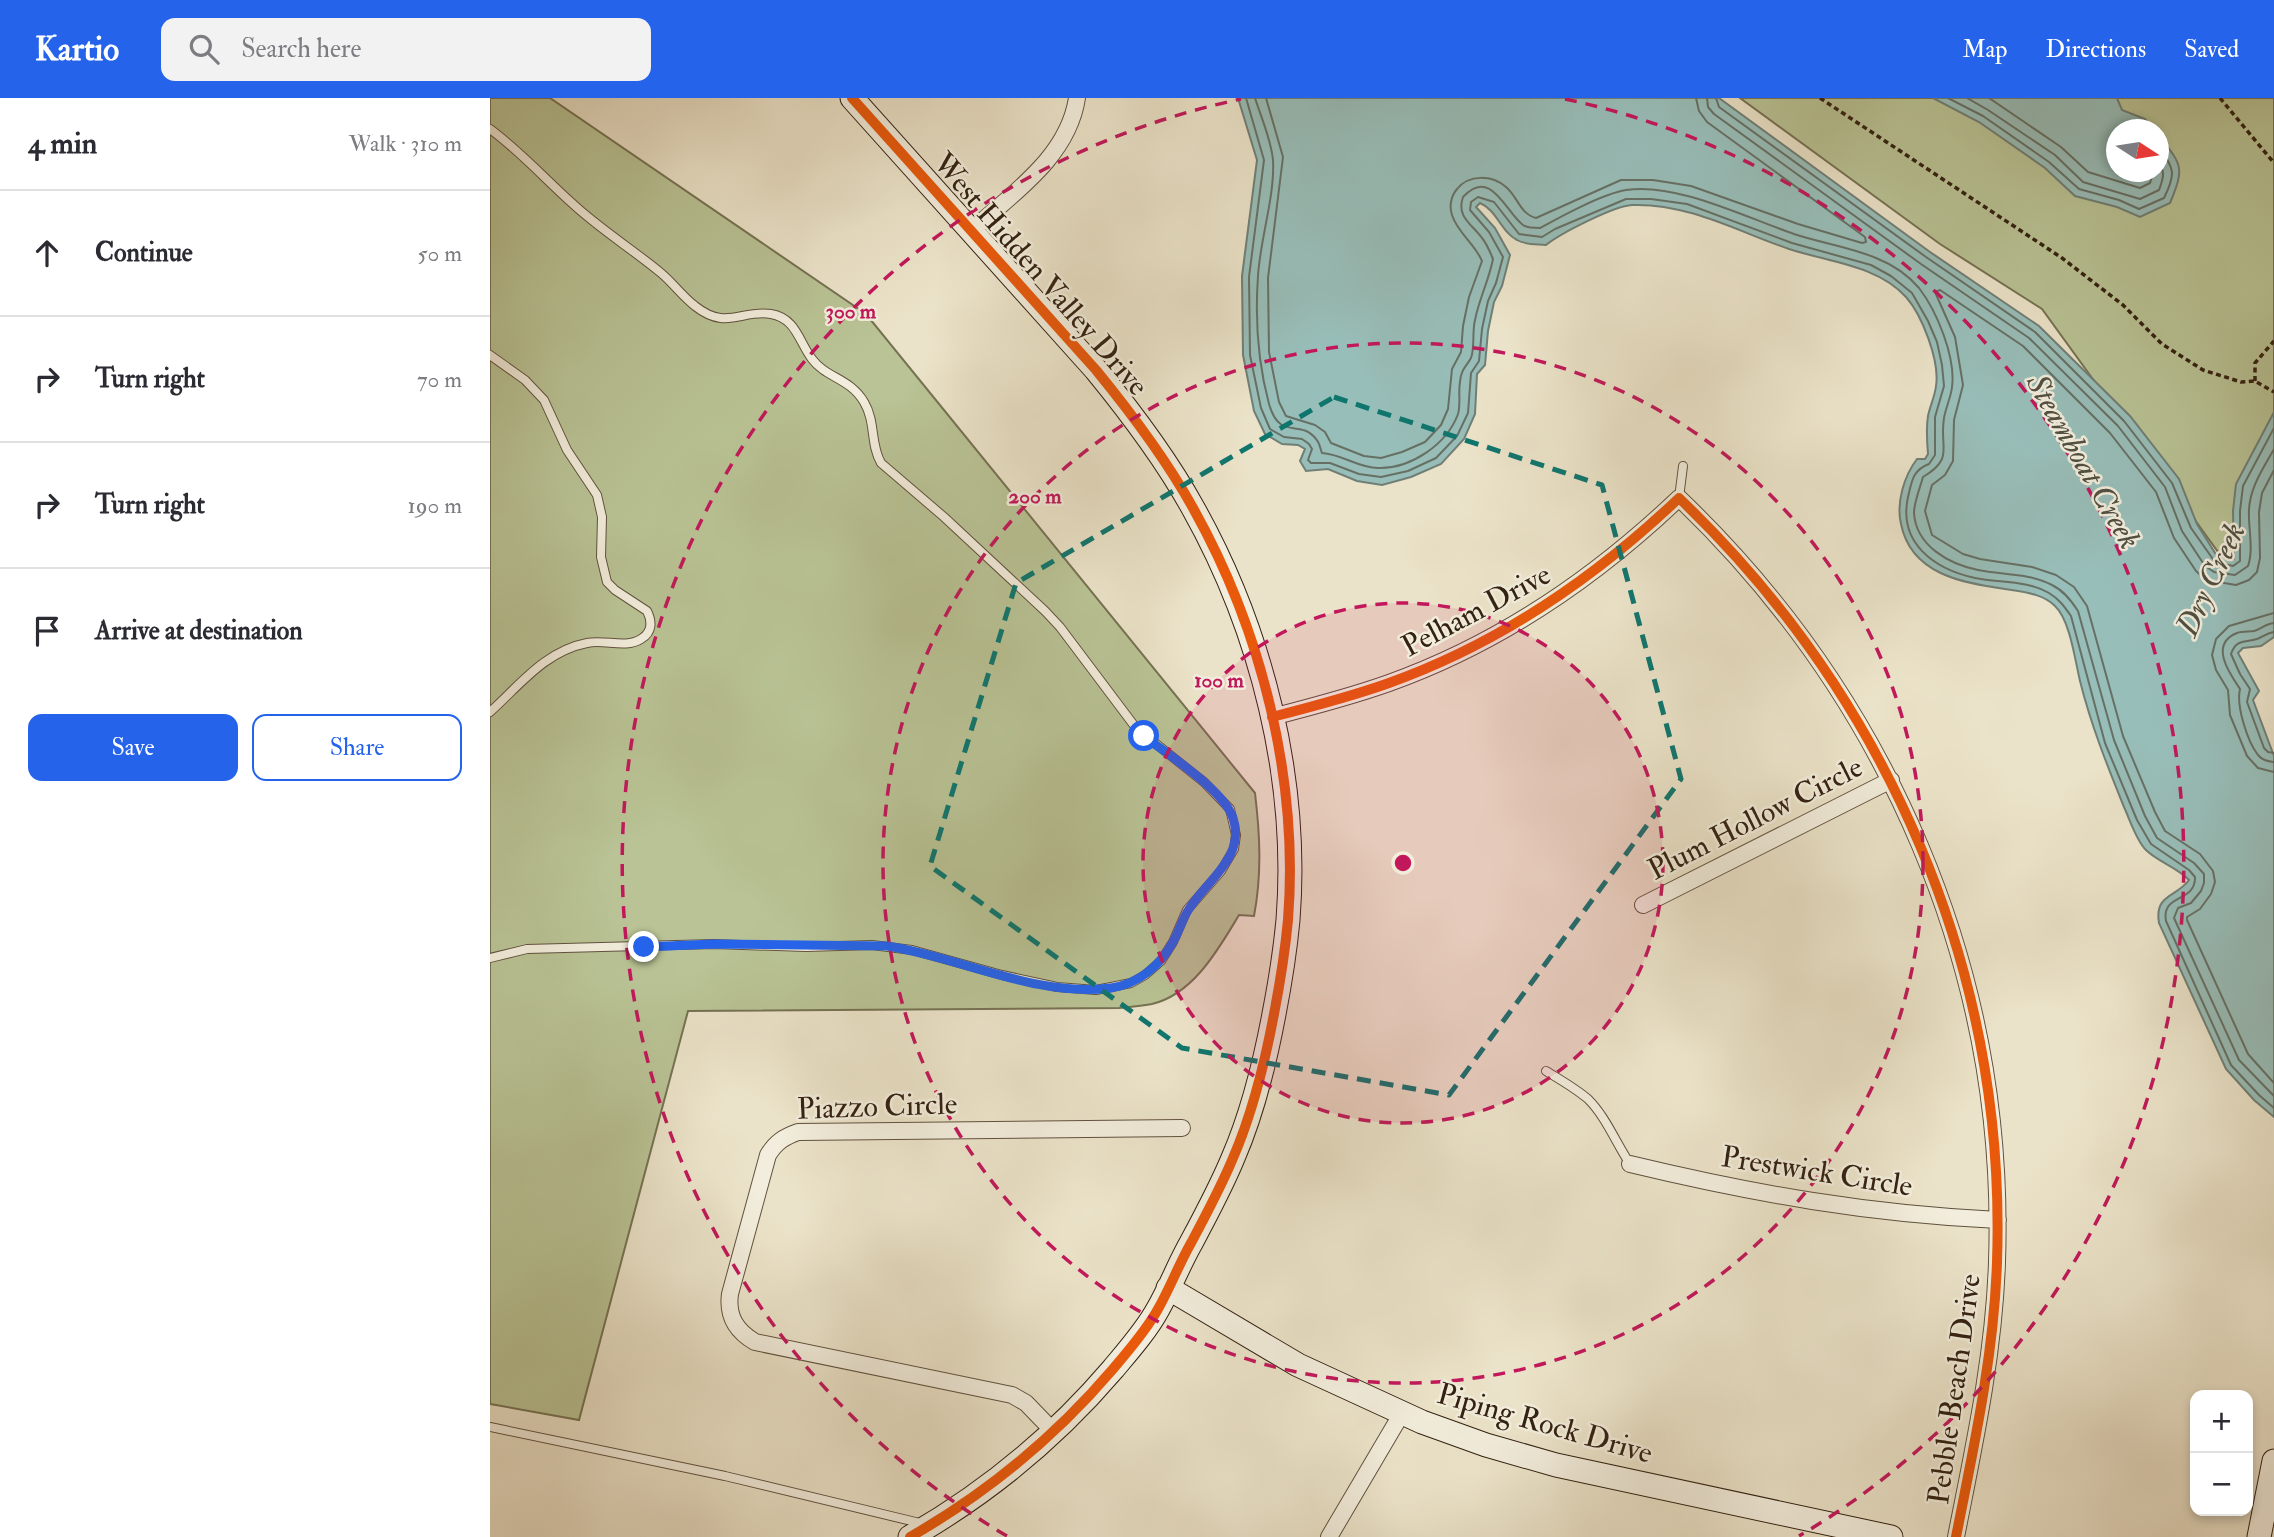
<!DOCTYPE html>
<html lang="en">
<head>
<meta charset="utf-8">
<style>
	:root { --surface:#fff; --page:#f2f2f3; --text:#2b2b33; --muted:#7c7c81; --line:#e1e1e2; --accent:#2563eb }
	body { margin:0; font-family:"IM FELL Double Pica",serif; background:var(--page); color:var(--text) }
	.controls { position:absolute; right:21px; bottom:21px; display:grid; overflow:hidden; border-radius:14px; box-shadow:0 4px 10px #0003 }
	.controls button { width:63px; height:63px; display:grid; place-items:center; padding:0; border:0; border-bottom:2px solid var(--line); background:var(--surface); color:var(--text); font:35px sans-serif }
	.compass { position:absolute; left:1616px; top:21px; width:63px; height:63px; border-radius:50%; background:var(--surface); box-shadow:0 4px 10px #0003; rotate:102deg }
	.stop { position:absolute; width:21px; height:21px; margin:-16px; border:5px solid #2563eb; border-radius:50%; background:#fff }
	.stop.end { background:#2563eb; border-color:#fff; box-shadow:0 2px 7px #0008 }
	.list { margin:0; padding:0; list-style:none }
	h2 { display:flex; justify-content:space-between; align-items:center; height:91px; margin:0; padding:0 28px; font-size:30px }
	h2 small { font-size:23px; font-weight:400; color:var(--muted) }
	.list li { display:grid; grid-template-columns:46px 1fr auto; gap:21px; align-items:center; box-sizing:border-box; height:126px; padding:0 28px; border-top:2px solid var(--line) }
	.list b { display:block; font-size:26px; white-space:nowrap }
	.list em { font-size:23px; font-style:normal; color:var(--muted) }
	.actions { display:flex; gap:14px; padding:21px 28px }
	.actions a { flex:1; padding:16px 0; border:2px solid var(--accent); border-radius:14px; text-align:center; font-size:24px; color:var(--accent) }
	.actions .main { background:var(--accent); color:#fff }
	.icon { flex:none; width:38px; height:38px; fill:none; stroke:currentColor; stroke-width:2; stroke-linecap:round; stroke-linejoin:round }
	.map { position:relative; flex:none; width:1784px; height:1439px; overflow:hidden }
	header { display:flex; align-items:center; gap:42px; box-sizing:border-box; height:98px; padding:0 35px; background:var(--accent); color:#fff }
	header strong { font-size:33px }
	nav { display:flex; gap:38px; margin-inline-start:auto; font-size:24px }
	.search { width:490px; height:63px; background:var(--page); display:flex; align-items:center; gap:18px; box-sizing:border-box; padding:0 24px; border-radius:14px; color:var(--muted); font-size:26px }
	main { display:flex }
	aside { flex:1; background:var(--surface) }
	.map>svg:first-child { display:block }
</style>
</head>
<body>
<header>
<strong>Kartio</strong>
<div class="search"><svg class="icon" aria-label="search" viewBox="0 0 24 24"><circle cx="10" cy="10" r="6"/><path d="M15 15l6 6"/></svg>Search here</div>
<nav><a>Map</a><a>Directions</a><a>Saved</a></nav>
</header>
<main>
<aside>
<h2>4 min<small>Walk · 310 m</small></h2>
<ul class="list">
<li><svg class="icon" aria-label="ahead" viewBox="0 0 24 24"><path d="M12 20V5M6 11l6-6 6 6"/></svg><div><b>Continue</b></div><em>50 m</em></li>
<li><svg class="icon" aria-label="right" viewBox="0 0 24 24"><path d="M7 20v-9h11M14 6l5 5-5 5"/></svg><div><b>Turn right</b></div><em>70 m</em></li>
<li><svg class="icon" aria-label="right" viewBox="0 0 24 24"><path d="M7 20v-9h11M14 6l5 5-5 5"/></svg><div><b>Turn right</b></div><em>190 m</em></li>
<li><svg class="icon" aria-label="arrive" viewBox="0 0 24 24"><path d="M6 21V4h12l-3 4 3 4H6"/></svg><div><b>Arrive at destination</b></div></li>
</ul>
<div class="actions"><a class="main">Save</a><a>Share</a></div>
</aside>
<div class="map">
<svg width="1784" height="1439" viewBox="0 0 1784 1439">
	<rect width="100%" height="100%" fill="#ebe3c9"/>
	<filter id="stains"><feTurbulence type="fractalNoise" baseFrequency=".00286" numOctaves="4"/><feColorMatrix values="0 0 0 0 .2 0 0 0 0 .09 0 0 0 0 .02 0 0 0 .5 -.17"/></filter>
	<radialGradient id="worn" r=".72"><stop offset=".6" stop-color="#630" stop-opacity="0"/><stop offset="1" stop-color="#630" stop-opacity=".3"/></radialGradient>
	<path fill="#b9c395" stroke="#767253" stroke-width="2" fill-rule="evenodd" d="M 0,0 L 60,0 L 376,216 L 765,695 C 770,737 772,776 764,818 L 749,817 C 729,850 704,896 662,906 C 651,908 640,909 629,910 L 198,913 L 89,1322 L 0,1306 Z
		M 1250,0 L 1784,0 L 1784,440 L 1731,458 L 1552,211 L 1450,146 ZM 1626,32 L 1668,32 L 1668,74 L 1626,74 Z"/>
	<path fill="#98beb9" stroke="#707f76" stroke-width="2" d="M 748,0 L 1229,0 L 1440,154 L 1549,228 L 1640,318 L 1689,381 L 1707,426 L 1727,458 L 1744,461 L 1743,413 L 1746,386 L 1784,314 L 1784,539 L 1771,548 L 1753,550 L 1748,555 L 1769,593 L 1763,602 L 1784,658 L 1784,1019 L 1764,1002 L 1736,971 L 1669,825 C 1664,796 1687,799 1699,782 C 1687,769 1668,764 1656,752 C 1646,742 1640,722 1634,709 C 1617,667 1601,627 1590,583 C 1585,562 1580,522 1565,508 C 1552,495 1532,494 1515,491 C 1472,485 1421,476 1411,426 C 1406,405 1414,378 1427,361 L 1435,361 L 1438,356 C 1437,344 1436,330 1438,318 C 1440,308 1445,298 1446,288 C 1450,263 1432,217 1416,199 C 1387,167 1338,164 1299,151 C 1249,134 1198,105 1142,107 C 1124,108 1071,135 1056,147 C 1047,146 1035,147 1027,142 C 1011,134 1007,112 990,105 L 986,109 L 1005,130 L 1020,157 L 1012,188 L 1004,204 L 998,233 L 995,267 L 987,276 L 985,316 L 974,341 L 951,366 L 921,379 L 892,387 L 867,383 L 838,371 L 816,373 L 810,363 L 815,351 L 808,347 L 792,346 L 775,336 L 764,313 L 753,257 L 752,178 L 767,62 Z
		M 1443,0 L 1627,0 L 1632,12 L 1655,21 L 1663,31 L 1626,32 L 1626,74 L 1668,74 L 1669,38 C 1692,67 1695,69 1680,105 L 1650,119 L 1627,109 L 1585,98 L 1555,70 L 1489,24 Z"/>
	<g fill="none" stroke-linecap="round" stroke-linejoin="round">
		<path stroke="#667065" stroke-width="2" d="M 756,0 L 774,62 L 759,179 L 760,257 L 771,310 L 780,331 L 794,339 L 812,341 L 819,346 L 822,351 L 818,362 L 821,365 L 840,365 L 869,376 L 891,379 L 918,373 L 946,360 L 967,338 L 978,315 L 981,275 L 989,263 L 992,231 L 998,203 L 1006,185 L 1013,159 L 999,134 L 980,112 L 981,104 L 988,99 L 1004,104 L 1029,136 L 1052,139 L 1065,131 L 1136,101 L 1161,101 L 1197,106 L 1302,145 L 1381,167 L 1401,178 L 1422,195 L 1438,223 L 1447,244 L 1452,267 L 1454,288 L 1445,319 L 1445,357 L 1439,366 C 1423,372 1422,382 1418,399 C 1408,445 1444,471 1485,480 C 1509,485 1537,482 1559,495 C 1569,501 1574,508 1581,518 L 1615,645 L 1647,722 L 1661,746 L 1699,772 L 1705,779 C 1706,805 1671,795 1676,823 L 1741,967 L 1769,997 L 1784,1010
			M 765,0 C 771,19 781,41 783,62 C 785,98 770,142 768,178 C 765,220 768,265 779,306 C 790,344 810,320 826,341 C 830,345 830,351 832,355 C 852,356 868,370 888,370 C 921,371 957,346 968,316 C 971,306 968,294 970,284 C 971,271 976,269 981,260 C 985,250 982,233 985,222 C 989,201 999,182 1003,161 C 1000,154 997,146 992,140 C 982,126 966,119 973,99 C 1001,68 1016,115 1033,127 C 1037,130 1045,130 1050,130 C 1072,118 1112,96 1136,92 C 1186,84 1257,120 1304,136 C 1331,145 1360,149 1386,160 C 1401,166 1418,177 1429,190 C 1447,213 1466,260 1462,289 C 1461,299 1456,309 1454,320 C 1449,350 1465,360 1433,379 C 1430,390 1424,404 1424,415 C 1426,448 1459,466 1488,472 C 1512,477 1540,475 1562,487 C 1574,493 1581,502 1588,513 L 1624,642 L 1655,718 L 1667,740 L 1704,765 L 1714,776 L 1714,785 L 1711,793 L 1701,805 L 1688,810 L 1684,820 L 1749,962 L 1784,998
			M 776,0 L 793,59 L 778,180 L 779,254 L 789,304 L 796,318 L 825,327 L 835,334 L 841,345 L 874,358 L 891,360 L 912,354 L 935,344 L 951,327 L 958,311 L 962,271 L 971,254 L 973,228 L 979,199 L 992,163 C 985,146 967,134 962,117 C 959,108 961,98 967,91 C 979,76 1002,77 1016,89 C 1028,99 1030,116 1046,120 L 1131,82 L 1163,82 L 1201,88 L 1308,126 L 1372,145 L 1376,144 L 1375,139 L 1217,24 L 1209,13 L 1206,0
			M 1217,0 L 1218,9 L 1224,16 L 1431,166 L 1539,240 L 1628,328 L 1675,389 L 1692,433 L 1715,468 L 1724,474 L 1745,477 L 1758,468 C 1764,451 1758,430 1759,412 C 1760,389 1773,371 1784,351
			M 1226,0 L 1229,9 L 1436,159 L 1545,234 L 1634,323 L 1682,385 L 1701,430 L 1725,464 L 1743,468 L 1750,463 L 1750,413 L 1753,388 L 1784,330
			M 1458,0 L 1493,18 L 1559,64 L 1589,91 L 1629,102 L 1649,111 L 1674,100 C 1686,76 1685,70 1668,49
			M 1477,0 L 1498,12 L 1565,57 L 1593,84 L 1650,101 L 1669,92 C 1673,81 1676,74 1668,63
			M 1499,0 L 1571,49 L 1598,74 L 1650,90 L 1660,85 L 1663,74
			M 1784,372 L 1772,395 L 1769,414 L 1770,460 L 1767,474 L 1759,482 L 1746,487 L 1716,482 L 1706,473 L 1684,440 L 1666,394 L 1620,335 L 1533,248 L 1450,192 L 1445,194 L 1465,239 L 1473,287 L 1464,322 L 1463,363 L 1455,377 L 1442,387 L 1435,413 L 1442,437 L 1473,456 L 1490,461 L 1542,469 L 1566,477 L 1584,489 L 1597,508 L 1633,638 L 1665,714 L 1675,733 L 1710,756 L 1723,773 L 1725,784 L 1721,796 L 1710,811 L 1697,819 L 1697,822 L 1758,956 L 1784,985
			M 1784,515 L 1739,528 L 1726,541 L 1722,557 L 1726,572 L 1738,592 L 1740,617 L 1757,658 L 1768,670 L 1784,674
			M 1784,525 C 1775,526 1771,531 1764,533 C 1759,534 1753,533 1747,535 C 1719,546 1739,575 1750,591 C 1746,607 1757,643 1768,657 C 1773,663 1778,663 1784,664
			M 1784,534 C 1777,535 1773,539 1767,541 C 1754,545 1746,541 1741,556 L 1750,576 L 1760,591 L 1757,604 L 1774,650 L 1778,654 L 1784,655"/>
		<defs>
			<path id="lane" d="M 0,31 C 30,53 55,81 83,106 C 110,131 142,151 171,175 C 183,185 192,198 205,208 C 236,233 252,211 281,216 C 306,220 309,244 322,261 C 336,280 360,280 374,304 C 386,324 380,346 391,365 L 454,419 L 555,513 L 570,529 L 646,630 L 714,684 L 740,711 L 746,737 L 744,751 L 731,773 L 697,812 L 683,844 L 671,863 L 655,877 L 641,885 L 606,892 L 567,889 L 512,877 L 422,852 L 382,847 L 316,849 L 224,846 L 37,851 L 0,860
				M 0,257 L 35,282 L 54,302 L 77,352 L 107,397 L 112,419 L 111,459 L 117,484 L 125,492 L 157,513 C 162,523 163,534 151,541 C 135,551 115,541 97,545 C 55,553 29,588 0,614
				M 1189,400 L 1193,368
				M 1056,973 C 1071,982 1085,990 1098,1001 C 1116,1019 1126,1045 1140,1066
				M 0,1329 L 235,1378 L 434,1426"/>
			<path id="street" d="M 481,133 C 523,95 578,59 587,0
				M 782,619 C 821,609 860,599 899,585 C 1008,546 1106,479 1189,400 C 1398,600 1517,873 1507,1164 C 1504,1257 1484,1348 1466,1439
				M 1153,807 L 1401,682
				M 1140,1066 C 1265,1096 1379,1116 1508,1122
				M 564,1334 L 536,1305 L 522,1297 L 265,1244 C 246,1233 237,1218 240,1196 L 278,1057 C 286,1044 294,1039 308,1034 L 692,1030
				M 839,1439 L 912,1315"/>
			<path id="secondary" d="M 362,0 L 606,272 C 642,316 676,361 703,410 C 772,533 809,682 798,822 C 795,854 790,885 784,916 C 775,964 763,1014 743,1060 C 731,1089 716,1117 701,1145 C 689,1166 680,1190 668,1211 C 656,1233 638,1253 623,1271 C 565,1339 497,1395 420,1439
				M 678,1190 L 808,1267 L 932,1324 L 996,1347 L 1066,1367 L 1401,1439
				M 1769,1439 L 1784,1363"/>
		</defs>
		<use href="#lane" stroke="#61523f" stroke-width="10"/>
		<use href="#street" stroke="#61523f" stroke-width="18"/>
		<use href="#secondary" stroke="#332111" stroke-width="25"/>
		<path stroke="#332111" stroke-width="3.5" stroke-dasharray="5 3.5" stroke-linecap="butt" d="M 1330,0 L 1572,160 L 1633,207 L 1672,246 L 1713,272 L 1751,284 L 1765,283 L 1784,294
			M 1730,0 L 1784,65
			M 1765,283 L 1765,265 L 1784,243"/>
		<use href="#lane" stroke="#f2eddc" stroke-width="8"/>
		<use href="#street" stroke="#f2eddc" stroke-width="16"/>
		<use href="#secondary" stroke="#f2eddc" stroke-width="23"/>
		<defs>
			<path id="cycleway" d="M 362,0 L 606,272 C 642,316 676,361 703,410 C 772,533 809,682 798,822 C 795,854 790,885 784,916 C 775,964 763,1014 743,1060 C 731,1089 716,1117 701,1145 C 689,1166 680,1190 668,1211 C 656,1233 638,1253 623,1271 C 565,1339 497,1395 420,1439
				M 782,619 C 821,609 860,599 899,585 C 1008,546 1106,479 1189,400 C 1398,600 1517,873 1507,1164 C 1504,1257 1484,1348 1466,1439"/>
		</defs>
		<use href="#cycleway" stroke="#f2eddc" stroke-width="15"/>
		<use href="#cycleway" stroke="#e8590c" stroke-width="10"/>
	</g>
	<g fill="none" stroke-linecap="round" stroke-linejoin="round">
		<path stroke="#2563eb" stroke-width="9" d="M 154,849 L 224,846 L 397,848 C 470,859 547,900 621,890 C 648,886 670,868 683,844 C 689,834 692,821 699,811 C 717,782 756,759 743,720 C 734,692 678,657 654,638"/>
	</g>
	<path fill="none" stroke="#0f766e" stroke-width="5" stroke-dasharray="14 9" stroke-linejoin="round" d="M 844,299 L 1112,387 L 1191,681 L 959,997 L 692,950 L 440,768 L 526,485 Z"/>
	<circle cx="913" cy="765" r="260" fill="#c2185b" fill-opacity=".12"/>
	<g fill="none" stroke="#c2185b" stroke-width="3.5" stroke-dasharray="12 9">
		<circle cx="913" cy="765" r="260"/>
		<circle cx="913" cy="765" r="520"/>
		<path d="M517 1438A781 781 0 0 1 751 1M1075 1A781 781 0 0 1 1309 1438"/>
	</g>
	<g text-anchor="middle" stroke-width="5" stroke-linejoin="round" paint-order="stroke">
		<g font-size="30" fill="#332111" stroke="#f2eddc">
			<text transform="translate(551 176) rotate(49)" y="10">West Hidden Valley Drive</text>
			<text transform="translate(986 512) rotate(-28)" y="10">Pelham Drive</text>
			<text transform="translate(1265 720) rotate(-27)" y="10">Plum Hollow Circle</text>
			<text transform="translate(387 1008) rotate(-2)" y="10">Piazzo Circle</text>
			<text transform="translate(1327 1073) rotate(9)" y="10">Prestwick Circle</text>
			<text transform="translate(1464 1291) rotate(-82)" y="10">Pebble Beach Drive</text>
			<text transform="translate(1055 1325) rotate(16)" y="10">Piping Rock Drive</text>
		</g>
		<g font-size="32" font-style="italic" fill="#515043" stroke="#f2eddc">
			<text transform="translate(1594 363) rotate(60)" y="11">Steamboat Creek</text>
			<text transform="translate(1720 481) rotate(-65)" y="11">Dry Creek</text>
		</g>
	</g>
	<circle cx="913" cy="765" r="10" fill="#c2185b" stroke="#f2eddc" stroke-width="3.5"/>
	<g font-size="21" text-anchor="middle" font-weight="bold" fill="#c2185b" stroke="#f2eddc" stroke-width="5" stroke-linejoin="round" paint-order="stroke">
		<text x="361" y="220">300 m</text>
		<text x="545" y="405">200 m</text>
		<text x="729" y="589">100 m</text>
	</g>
	<rect width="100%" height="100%" filter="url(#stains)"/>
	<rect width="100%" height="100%" fill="url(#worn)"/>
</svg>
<div class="controls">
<button>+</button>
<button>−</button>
</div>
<svg class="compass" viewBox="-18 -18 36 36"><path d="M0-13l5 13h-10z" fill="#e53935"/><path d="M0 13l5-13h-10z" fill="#7c7c81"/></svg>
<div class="stop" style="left:654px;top:638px"></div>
<div class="stop end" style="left:154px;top:849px"></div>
</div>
</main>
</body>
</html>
